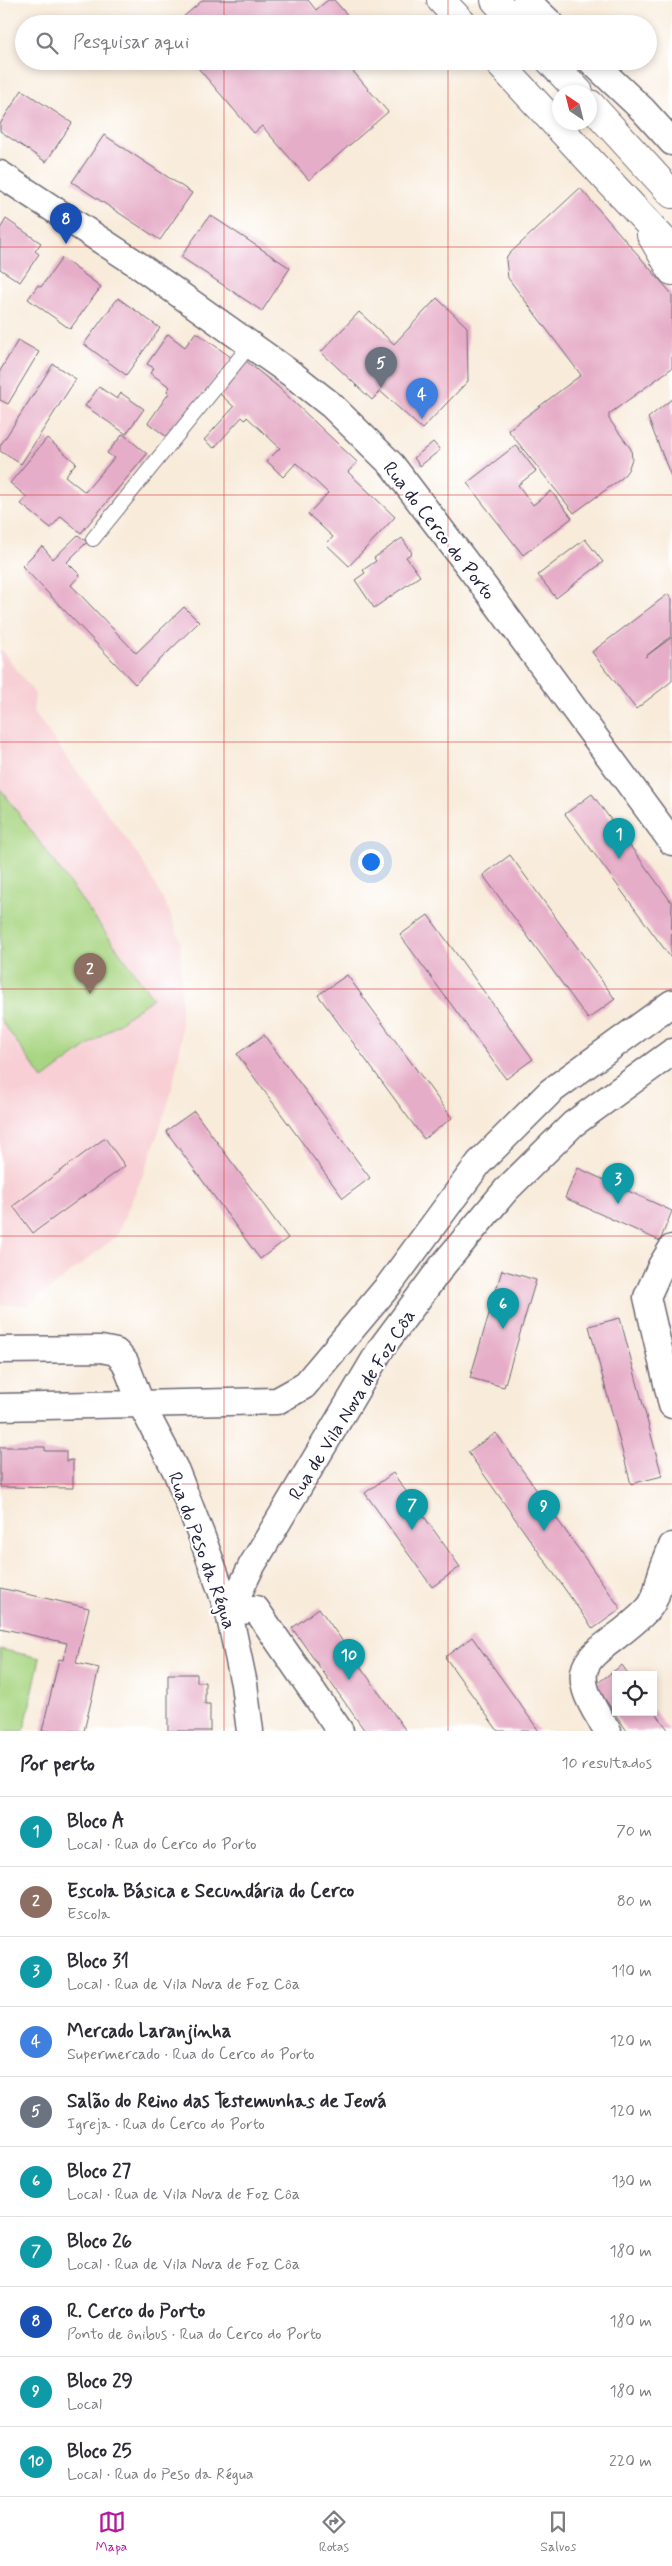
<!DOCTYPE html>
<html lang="pt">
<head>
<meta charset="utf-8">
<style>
	:root { --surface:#fff; --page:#f7f7f7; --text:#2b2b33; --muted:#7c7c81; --line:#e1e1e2; --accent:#b5179e }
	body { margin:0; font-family:Mynerve,sans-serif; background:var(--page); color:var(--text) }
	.controls { position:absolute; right:15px; bottom:15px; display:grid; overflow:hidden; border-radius:0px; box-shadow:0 2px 8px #0003 }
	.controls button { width:45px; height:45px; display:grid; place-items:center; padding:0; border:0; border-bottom:1px solid var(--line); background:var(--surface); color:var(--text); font:25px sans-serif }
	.compass { position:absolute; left:552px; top:85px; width:45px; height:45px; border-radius:50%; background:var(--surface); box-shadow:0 2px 8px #0003; rotate:325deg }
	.you { position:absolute; left:370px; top:861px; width:18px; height:18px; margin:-12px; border:4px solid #fff; border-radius:50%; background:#1a73e8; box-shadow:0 0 0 8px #1a73e833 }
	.badge { display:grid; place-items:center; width:32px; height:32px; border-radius:50%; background:var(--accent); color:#fff; font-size:16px; font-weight:700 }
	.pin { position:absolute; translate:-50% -41px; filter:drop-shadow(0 1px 2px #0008) }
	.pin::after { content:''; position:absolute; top:26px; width:18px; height:15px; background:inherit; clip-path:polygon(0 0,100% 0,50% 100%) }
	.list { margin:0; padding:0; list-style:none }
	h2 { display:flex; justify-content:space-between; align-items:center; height:65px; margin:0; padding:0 20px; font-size:21px }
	h2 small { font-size:16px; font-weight:400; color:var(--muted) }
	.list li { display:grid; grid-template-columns:32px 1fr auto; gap:15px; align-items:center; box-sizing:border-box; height:70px; padding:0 20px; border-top:1px solid var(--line) }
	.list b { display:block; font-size:19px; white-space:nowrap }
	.list p { margin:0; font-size:16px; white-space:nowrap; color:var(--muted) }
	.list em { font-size:16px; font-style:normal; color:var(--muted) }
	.icon { flex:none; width:28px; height:28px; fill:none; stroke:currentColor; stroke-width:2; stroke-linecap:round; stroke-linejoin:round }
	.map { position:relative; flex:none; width:672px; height:1731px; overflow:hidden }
	.search { position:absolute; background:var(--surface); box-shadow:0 2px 8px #0003; left:15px; right:15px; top:15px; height:55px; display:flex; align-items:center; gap:12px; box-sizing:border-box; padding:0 18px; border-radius:28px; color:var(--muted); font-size:19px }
	.sheet { height:765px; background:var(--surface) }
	nav { display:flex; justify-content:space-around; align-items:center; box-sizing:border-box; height:70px; border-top:1px solid var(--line); background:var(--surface); font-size:14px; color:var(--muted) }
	nav a { display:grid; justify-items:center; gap:2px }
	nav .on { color:var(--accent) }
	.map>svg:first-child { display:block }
</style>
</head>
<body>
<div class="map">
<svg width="672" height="1731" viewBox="0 0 672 1731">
	<rect width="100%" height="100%" fill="#fff"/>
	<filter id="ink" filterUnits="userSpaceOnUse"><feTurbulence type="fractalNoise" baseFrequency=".02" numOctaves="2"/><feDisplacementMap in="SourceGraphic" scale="10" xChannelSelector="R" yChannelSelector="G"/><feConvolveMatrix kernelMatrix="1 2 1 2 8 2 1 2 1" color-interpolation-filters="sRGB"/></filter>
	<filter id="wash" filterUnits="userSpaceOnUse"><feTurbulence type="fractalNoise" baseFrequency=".0096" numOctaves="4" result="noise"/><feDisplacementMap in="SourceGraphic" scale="20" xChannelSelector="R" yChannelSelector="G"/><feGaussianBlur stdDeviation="1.12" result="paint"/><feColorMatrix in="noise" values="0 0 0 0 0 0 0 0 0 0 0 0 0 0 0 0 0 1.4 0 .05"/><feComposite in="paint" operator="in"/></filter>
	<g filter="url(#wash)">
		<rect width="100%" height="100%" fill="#f8ebda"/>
		<path fill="#f7cfd4" d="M 0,400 L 23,416 L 0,453 Z
			M 0,648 L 35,694 L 33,711 L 141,859 L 169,911 L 181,942 L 181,1045 L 170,1097 L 150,1158 L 116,1237 L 29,1305 L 0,1305 Z"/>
		<path fill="#a8d582" stroke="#657c5e" d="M 0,788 L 153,998 L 43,1079 L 0,1019 Z
			M 0,1649 L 40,1658 L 24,1731 L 0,1731 Z"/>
		<g id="blocks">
			<path fill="#e6adc8" d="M 203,0 L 308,0 L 316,10 L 328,0 L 334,0 L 355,24 L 175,24 Z
				M 192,61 L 360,61 L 351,69 L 388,112 L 309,180 L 262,126 L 254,133 Z
				M 22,90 L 72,123 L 46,162 L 0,131 L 0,124 Z
				M 104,135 L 192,193 L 160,240 L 72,182 Z
				M 580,188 L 672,294 L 672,368 L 609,414 L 609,419 L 631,449 L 632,459 L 628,470 L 622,478 L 574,513 L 508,430 L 581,375 L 508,278 L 506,260 L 507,256 Z
				M 210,215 L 290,268 L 262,311 L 181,257 Z
				M 6,219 L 41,243 L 35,251 L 39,254 L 20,282 L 0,269 L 0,229 Z
				M 62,258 L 101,287 L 70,329 L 28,299 L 38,285 L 41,287 Z
				M 118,298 L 160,328 L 126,375 L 84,344 Z
				M 437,298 L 467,327 L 468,381 L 422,429 L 380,391 L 372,400 L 321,352 L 359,312 L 394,344 Z
				M 196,332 L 232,358 L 167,437 L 148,423 L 169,393 L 167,391 L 170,387 L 150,373 L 154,368 L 147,364 L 168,334 L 185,347 Z
				M 18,340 L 39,352 L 8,404 L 0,400 L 0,371 Z
				M 246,361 L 277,386 L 357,462 L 348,472 L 395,517 L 349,566 L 326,544 L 333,537 L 308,514 L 328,493 L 296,463 L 283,477 L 267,461 L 280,448 L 247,417 L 245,420 L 242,417 L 214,448 L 204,440 L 234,407 L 218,392 Z
				M 53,364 L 76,379 L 21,464 L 0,451 L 0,446 Z
				M 99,387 L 117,399 L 121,393 L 144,409 L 126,434 L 85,406 Z
				M 672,399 L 672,479 L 648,418 Z
				M 123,434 L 147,454 L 81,533 L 61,516 L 51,528 L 21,504 L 27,497 L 10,483 L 47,438 L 76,463 L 65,476 L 85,492 L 114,458 L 107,453 Z
				M 433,442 L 440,450 L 420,466 L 414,458 Z
				M 516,445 L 536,471 L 518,485 L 533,505 L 551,491 L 572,518 L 523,555 L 467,483 Z
				M 78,535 L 87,542 L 67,562 L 80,575 L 71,585 L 136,653 L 184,607 L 199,622 L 135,684 L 22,566 L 42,546 L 53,559 Z
				M 402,538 L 412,553 L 406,557 L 420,576 L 374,608 L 355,580 L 365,573 L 363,570 L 376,561 L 374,558 Z
				M 585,539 L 603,562 L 556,598 L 538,575 Z
				M 668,594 L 672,599 L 672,635 L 645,657 L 672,637 L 672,681 L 636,709 L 592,652 Z
				M 592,794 L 672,903 L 671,958 L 565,814 Z
				M 510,855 L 615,999 L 588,1019 L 483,875 Z
				M 428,915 L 533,1059 L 506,1079 L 400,935 Z
				M 347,975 L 452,1118 L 424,1139 L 318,995 Z
				M 264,1035 L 370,1178 L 343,1198 L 237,1054 Z
				M 194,1111 L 288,1238 L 260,1259 L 166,1131 Z
				M 105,1138 L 125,1166 L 33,1233 L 13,1206 Z
				M 578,1168 L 672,1211 L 660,1241 L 565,1198 Z
				M 502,1270 L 536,1280 L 504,1387 L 470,1378 Z
				M 620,1318 L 662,1476 L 631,1484 L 589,1326 Z
				M 496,1433 L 621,1609 L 593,1629 L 468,1452 Z
				M 0,1447 L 45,1447 L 45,1451 L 66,1451 L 66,1461 L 73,1460 L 73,1488 L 0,1487 Z
				M 393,1473 L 460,1567 L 432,1587 L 365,1493 Z
				M 0,1588 L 89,1608 L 76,1663 L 99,1668 L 84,1731 L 42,1731 L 59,1659 L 63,1660 L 67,1643 L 0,1628 Z
				M 319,1608 L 406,1731 L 365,1731 L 292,1628 Z
				M 472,1637 L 539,1731 L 498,1731 L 445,1657 Z
				M 622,1665 L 629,1675 L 616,1675 L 616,1712 L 653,1712 L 653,1709 L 669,1731 L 627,1731 L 595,1685 Z
				M 168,1674 L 197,1674 L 197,1682 L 205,1682 L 205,1704 L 210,1704 L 210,1731 L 168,1731 Z"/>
		</g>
	</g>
	<g filter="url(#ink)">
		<use href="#blocks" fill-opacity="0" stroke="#6d6873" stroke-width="1"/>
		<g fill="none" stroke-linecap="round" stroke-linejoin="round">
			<defs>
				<path id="service" d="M 93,539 L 250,345"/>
				<path id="minor" d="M 526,0 L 551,24
					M 591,61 L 643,110 L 672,142
					M 0,174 L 134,262 L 293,375 L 331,405 L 392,465 L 489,593 L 672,842
					M 672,1248 L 661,1266 L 647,1297 L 672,1405
					M 0,1350 L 101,1349 L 116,1352 L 125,1362 L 141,1404 L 176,1471 L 202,1537 L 229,1613 L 244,1684 L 250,1731
					M 0,1407 L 277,1401 L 304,1386 L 389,1285 L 479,1163 L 551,1091 L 672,1003
					M 229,1613 L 251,1567 L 382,1347 L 443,1265 L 506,1190 L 573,1124 L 672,1052
					M 229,1613 L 256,1609 L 340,1731
					M 608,1731 C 554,1653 600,1659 647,1610 C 657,1600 657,1588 661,1575 C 664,1565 668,1556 672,1546"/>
				<path id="primary" d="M 441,0 L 463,24
					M 495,0 L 516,24
					M 497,61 L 672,249
					M 550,61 L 579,92
					M 590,104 L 672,194
					M 651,235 L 672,271"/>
			</defs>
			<use href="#service" stroke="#6d6873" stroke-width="16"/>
			<use href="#minor" stroke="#6d6873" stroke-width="29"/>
			<use href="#primary" stroke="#6d6873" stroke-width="30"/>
			<use href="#service" stroke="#fff" stroke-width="14"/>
			<use href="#minor" stroke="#fff" stroke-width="26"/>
			<use href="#primary" stroke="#fff" stroke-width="28"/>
		</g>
	</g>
	<path fill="none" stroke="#d62828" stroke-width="1" stroke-opacity="0.55" d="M 224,0 L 224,24M 448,0 L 448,24M 224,61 L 224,1731M 448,61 L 448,1731M 0,247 L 672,247M 0,495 L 672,495M 0,742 L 672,742M 0,989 L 672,989M 0,1236 L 672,1236M 0,1484 L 672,1484"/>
	<g text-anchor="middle" stroke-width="4.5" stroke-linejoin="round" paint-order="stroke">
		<g font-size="19" fill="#22223b" stroke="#fff">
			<text transform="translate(440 530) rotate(52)" y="7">Rua do Cerco do Porto</text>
			<text transform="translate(351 1404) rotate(-58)" y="7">Rua de Vila Nova de Foz Côa</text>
			<text transform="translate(203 1550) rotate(70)" y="7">Rua do Peso da Régua</text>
		</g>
	</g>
</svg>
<div class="controls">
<button><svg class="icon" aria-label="locate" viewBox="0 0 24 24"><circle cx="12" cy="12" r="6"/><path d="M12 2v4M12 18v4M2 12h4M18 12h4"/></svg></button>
</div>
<svg class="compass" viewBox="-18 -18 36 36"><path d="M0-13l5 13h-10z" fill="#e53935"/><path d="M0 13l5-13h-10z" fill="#7c7c81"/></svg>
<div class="you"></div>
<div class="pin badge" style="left:619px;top:859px;background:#0f9aa8">1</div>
<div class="pin badge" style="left:90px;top:994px;background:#8d6e63">2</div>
<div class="pin badge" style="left:618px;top:1204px;background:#0f9aa8">3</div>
<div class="pin badge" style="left:422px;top:419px;background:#3f7fe0">4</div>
<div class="pin badge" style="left:381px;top:388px;background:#6b7280">5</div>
<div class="pin badge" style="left:503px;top:1329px;background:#0f9aa8">6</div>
<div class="pin badge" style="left:412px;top:1530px;background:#0f9aa8">7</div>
<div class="pin badge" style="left:66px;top:244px;background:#1a4fb4">8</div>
<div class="pin badge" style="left:544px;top:1531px;background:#0f9aa8">9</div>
<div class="pin badge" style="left:349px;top:1680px;background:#0f9aa8">10</div>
<div class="search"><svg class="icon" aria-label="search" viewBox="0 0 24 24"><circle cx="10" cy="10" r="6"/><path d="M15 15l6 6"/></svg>Pesquisar aqui</div>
</div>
<section class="sheet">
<h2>Por perto<small>10 resultados</small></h2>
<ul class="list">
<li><span class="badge" style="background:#0f9aa8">1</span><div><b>Bloco A</b><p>Local · Rua do Cerco do Porto</p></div><em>70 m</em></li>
<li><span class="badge" style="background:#8d6e63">2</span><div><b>Escola Básica e Secundária do Cerco</b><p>Escola</p></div><em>80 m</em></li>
<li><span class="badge" style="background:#0f9aa8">3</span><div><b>Bloco 31</b><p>Local · Rua de Vila Nova de Foz Côa</p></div><em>110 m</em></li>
<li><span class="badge" style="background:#3f7fe0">4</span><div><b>Mercado Laranjinha</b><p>Supermercado · Rua do Cerco do Porto</p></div><em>120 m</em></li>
<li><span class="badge" style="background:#6b7280">5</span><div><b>Salão do Reino das Testemunhas de Jeová</b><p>Igreja · Rua do Cerco do Porto</p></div><em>120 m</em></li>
<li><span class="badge" style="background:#0f9aa8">6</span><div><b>Bloco 27</b><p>Local · Rua de Vila Nova de Foz Côa</p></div><em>130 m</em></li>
<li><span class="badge" style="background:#0f9aa8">7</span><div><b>Bloco 26</b><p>Local · Rua de Vila Nova de Foz Côa</p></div><em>180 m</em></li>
<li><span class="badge" style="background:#1a4fb4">8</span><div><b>R. Cerco do Porto</b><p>Ponto de ônibus · Rua do Cerco do Porto</p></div><em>180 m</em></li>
<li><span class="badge" style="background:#0f9aa8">9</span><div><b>Bloco 29</b><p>Local</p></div><em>180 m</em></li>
<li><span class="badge" style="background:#0f9aa8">10</span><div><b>Bloco 25</b><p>Local · Rua do Peso da Régua</p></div><em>220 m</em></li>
</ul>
</section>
<nav>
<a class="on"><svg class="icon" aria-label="map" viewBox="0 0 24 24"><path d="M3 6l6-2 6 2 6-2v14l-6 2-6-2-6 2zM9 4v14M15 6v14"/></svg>Mapa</a>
<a><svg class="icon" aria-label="directions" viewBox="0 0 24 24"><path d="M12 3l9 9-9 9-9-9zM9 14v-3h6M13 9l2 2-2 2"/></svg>Rotas</a>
<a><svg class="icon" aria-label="saved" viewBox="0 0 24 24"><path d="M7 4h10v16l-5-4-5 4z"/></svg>Salvos</a>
</nav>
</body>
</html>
